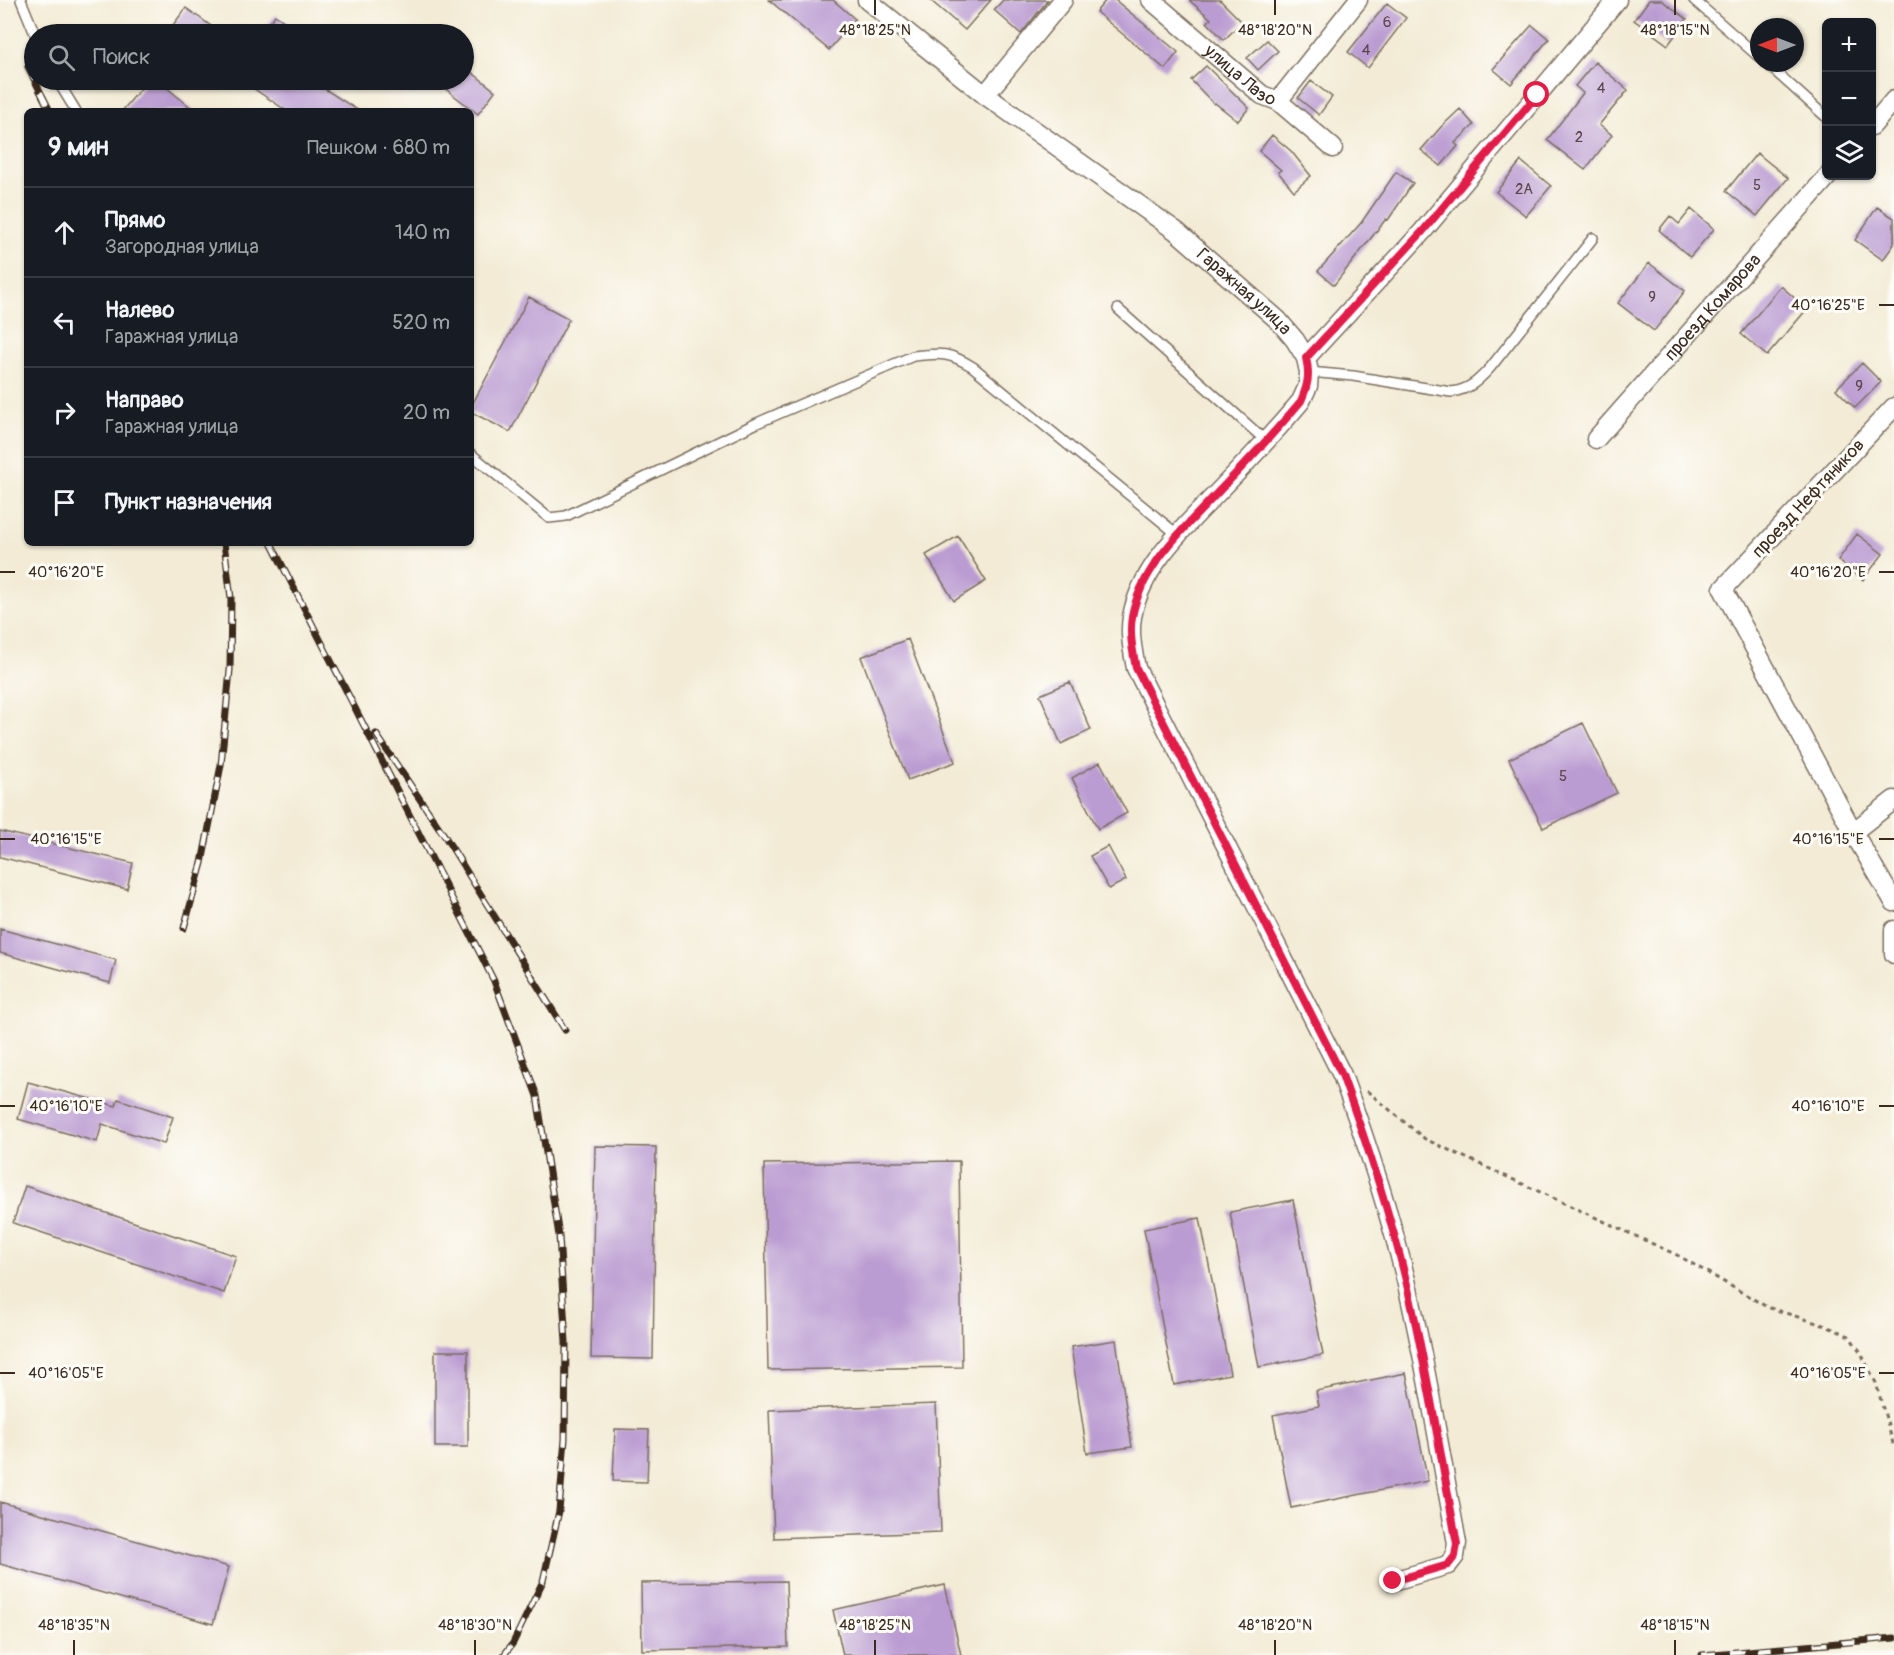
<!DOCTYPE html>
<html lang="ru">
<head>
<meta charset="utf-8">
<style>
	:root { --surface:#171b24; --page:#242831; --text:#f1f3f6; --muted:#9ea1a6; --line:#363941 }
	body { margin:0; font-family:Pangolin,sans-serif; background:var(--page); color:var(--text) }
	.controls { position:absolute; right:18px; top:18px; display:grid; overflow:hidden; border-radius:9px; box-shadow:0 2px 4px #0004 }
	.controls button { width:54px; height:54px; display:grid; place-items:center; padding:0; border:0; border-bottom:2px solid var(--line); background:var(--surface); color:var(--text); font:30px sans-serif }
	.compass { position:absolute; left:1750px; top:18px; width:54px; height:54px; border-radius:50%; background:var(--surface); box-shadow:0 2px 4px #0004; rotate:270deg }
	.stop { position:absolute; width:18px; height:18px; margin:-14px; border:4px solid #e11d48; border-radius:50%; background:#fff }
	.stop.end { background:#e11d48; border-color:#fff; box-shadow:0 2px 6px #0008 }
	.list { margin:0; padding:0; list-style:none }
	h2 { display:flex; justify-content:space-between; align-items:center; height:78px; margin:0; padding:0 24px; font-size:26px }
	h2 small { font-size:20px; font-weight:400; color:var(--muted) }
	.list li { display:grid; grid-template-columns:39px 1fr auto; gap:18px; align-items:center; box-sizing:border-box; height:90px; padding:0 24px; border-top:2px solid var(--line) }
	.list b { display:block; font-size:22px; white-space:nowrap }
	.list p { margin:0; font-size:20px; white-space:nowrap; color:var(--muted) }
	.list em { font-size:20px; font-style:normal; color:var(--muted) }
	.icon { flex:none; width:33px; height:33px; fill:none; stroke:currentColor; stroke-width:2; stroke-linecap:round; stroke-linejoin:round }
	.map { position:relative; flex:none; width:1894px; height:1655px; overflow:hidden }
	.search { position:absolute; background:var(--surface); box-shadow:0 2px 4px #0004; left:24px; top:24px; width:450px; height:66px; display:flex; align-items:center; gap:15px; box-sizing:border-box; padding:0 21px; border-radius:33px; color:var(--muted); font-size:22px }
	.panel { position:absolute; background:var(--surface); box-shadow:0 2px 4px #0004; left:24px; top:108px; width:450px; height:438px; border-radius:9px }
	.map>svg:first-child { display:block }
</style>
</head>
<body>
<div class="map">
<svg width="1894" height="1655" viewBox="0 0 1894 1655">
	<rect width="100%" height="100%" fill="#fdfcf7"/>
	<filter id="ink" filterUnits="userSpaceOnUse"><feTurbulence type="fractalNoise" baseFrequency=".0167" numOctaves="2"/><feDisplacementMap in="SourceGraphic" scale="12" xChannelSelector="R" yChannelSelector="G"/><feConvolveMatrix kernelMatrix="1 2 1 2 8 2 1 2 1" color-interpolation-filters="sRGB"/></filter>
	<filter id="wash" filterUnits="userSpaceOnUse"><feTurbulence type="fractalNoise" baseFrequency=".008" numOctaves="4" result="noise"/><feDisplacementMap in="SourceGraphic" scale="24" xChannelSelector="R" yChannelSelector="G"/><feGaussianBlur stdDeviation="1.35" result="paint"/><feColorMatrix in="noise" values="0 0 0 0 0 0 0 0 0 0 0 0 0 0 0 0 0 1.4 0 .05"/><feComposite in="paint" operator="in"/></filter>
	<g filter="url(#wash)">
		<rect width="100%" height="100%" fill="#f3ebd5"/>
		<g id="blocks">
			<path fill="#ba9bd2" d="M 769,0 L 833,0 L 855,19 L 829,50 Z
				M 930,0 L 991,0 L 965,30 Z
				M 1003,0 L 1048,0 L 1021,34 L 994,10 Z
				M 1106,0 L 1115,0 L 1178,52 L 1165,69 L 1096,12 Z
				M 1189,0 L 1220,0 L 1242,22 L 1224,40 L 1207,22 L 1211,19 Z
				M 1649,0 L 1661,0 L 1687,19 L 1668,45 L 1634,20 Z
				M 1387,3 L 1406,18 L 1368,68 L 1348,52 Z
				M 186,8 L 211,26 L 205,34 L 166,34 Z
				M 275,15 L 303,34 L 261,34 Z
				M 1532,25 L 1549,39 L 1511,84 L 1493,69 Z
				M 1267,40 L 1278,51 L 1258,70 L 1247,58 Z
				M 1595,62 L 1628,90 L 1599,125 L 1612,135 L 1585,170 L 1547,140 L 1583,93 L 1575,86 Z
				M 464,66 L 495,91 L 478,114 L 434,80 L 464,80 Z
				M 1206,66 L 1249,108 L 1238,121 L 1215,103 L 1214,104 L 1191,80 Z
				M 148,80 L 171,80 L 166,87 L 195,111 L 122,111 Z
				M 241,80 L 311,80 L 359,111 L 287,111 Z
				M 1311,81 L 1332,97 L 1319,115 L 1298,98 Z
				M 1460,109 L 1474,125 L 1455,143 L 1458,146 L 1441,166 L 1421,150 L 1441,127 Z
				M 1272,135 L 1291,151 L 1311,176 L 1294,191 L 1278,172 L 1281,170 L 1259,151 Z
				M 1757,153 L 1788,178 L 1757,216 L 1726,191 Z
				M 1521,161 L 1551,186 L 1526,216 L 1496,192 Z
				M 1396,172 L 1413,183 L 1388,220 L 1386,219 L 1334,285 L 1318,271 L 1361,223 Z
				M 1877,207 L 1894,218 L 1894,244 L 1883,260 L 1855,240 Z
				M 1691,209 L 1714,229 L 1690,257 L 1659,230 L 1670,216 L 1679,224 Z
				M 1649,263 L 1685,291 L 1654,331 L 1618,303 Z
				M 1781,286 L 1807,309 L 1767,356 L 1741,334 Z
				M 529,297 L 569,319 L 510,432 L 471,412 L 471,407 Z
				M 1862,363 L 1881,382 L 1855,408 L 1836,389 Z
				M 1857,534 L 1883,554 L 1863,580 L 1838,560 Z
				M 958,536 L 986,581 L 954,601 L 926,555 Z
				M 908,639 L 955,762 L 908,780 L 861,657 Z
				M 1070,682 L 1091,730 L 1061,744 L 1040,695 Z
				M 1583,723 L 1617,793 L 1543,828 L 1509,759 Z
				M 1100,762 L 1127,813 L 1098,829 L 1072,778 Z
				M 0,831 L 133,863 L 127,889 L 0,857 Z
				M 1108,846 L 1126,880 L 1109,889 L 1090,856 Z
				M 0,929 L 116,960 L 110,983 L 0,953 Z
				M 28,1082 L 116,1106 L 118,1099 L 173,1117 L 164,1144 L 102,1124 L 97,1142 L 18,1119 Z
				M 595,1146 L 656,1147 L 653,1359 L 591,1358 Z
				M 959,1161 L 962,1367 L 768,1370 L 764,1164 Z
				M 25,1186 L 236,1256 L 224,1293 L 13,1223 Z
				M 1293,1200 L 1323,1355 L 1259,1367 L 1230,1212 Z
				M 1200,1218 L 1230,1374 L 1174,1385 L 1144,1229 Z
				M 1116,1340 L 1132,1447 L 1087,1453 L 1071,1347 Z
				M 435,1351 L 468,1351 L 468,1447 L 435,1447 Z
				M 1406,1373 L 1428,1481 L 1291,1508 L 1273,1415 L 1319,1406 L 1316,1391 Z
				M 936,1404 L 941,1532 L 774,1538 L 769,1410 Z
				M 615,1429 L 649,1430 L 647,1482 L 613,1481 Z
				M 0,1502 L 229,1567 L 213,1624 L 0,1564 Z
				M 786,1581 L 788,1647 L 642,1650 L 641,1583 Z
				M 945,1585 L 961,1655 L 843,1655 L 833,1610 Z"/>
		</g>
	</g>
	<g filter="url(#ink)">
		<use href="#blocks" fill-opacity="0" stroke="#7b6e5e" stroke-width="1.5"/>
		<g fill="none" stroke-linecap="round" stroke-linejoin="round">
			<defs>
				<path id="service" d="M 21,0 L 35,34
					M 1694,0 L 1759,57
					M 1766,63 L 1826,117
					M 57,80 L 76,111
					M 1118,309 L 1266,441
					M 1309,372 L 1353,376 L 1451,392 C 1469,390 1478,381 1490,368 L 1593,238
					M 471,454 L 549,518 L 566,516 L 757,423 L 913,356 C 941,353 949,352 973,367 L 1178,535"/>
				<g id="minor">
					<path id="s1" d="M 867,0 L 985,95 L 1176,231 L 1278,320 L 1295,340 L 1306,358 L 1309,372 L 1308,386 L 1301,401 C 1275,432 1248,461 1220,490 C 1186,526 1141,566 1132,617 C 1129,634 1133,652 1136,668 L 1342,1075 C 1369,1149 1394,1225 1411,1302 C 1429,1382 1442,1463 1457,1543 L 1455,1556 L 1448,1565 L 1393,1581"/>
					<path id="s2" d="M 1151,0 L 1262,95 L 1278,101 L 1333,148"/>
					<path d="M 985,95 L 1063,0"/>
					<path d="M 1278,101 L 1358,0"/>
					<path d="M 1872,126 L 1894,100"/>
					<path d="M 1306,358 L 1423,231 L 1617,0"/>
					<path d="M 1894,407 L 1723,589 L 1853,832 L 1894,902"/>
					<path id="s3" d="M 1596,439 L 1828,176"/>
					<path d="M 1853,832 L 1894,800"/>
					<path d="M 1894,930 L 1894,954"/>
				</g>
			</defs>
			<use href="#service" stroke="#7b6e5e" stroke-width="12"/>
			<use href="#minor" stroke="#7b6e5e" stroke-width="21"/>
			<path stroke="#7b6e5e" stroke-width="3" stroke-dasharray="4.5 4.5" stroke-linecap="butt" d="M 1367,1091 L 1425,1139 L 1679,1256 L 1767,1307 L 1826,1326 L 1849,1336 L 1860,1351 L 1876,1383 L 1894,1447"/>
			<use href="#service" stroke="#fff" stroke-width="9"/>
			<use href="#minor" stroke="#fff" stroke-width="18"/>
			<defs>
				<path id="rail" d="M 28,67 L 50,111
					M 271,543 L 494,981 L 537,1096 L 559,1236 L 566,1342 L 565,1439 L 559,1511 L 543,1581 L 513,1643 L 504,1655
					M 376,734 L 444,835 L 565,1030
					M 184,928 L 202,863 L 221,765 L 230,670 L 231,598 L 224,543
					M 1702,1655 L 1894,1638"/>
			</defs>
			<use href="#rail" stroke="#3b2a1e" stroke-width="7"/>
			<use href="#rail" stroke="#fdfcf7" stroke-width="4.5" stroke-dasharray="14" stroke-linecap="butt"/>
		</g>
	</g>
	<g fill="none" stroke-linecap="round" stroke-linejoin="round" filter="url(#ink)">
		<path stroke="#e11d48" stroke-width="8" d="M 1393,1581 L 1448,1565 L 1455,1556 L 1457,1544 C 1442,1463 1429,1382 1411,1302 C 1394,1225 1369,1149 1342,1075 L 1136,668 C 1133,652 1129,634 1132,617 C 1141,566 1186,527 1220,490 C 1248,461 1275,432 1301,401 C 1308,385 1310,375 1306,358 L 1423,231 L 1537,95"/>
	</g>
	<path fill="none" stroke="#3b2a1e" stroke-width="2" d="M 875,0 L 875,15M 1275,0 L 1275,15M 1675,0 L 1675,15M 1879,305 L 1894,305M 0,572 L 15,572M 1879,572 L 1894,572M 0,839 L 15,839M 1879,839 L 1894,839M 0,1106 L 15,1106M 1879,1106 L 1894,1106M 0,1373 L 15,1373M 1879,1373 L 1894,1373M 74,1640 L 74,1655M 475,1640 L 475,1655M 875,1640 L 875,1655M 1275,1640 L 1275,1655M 1675,1640 L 1675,1655"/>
	<g text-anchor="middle" stroke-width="6" stroke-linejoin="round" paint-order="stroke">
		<g font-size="15" fill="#5b464b">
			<text x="1387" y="27">6</text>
			<text x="1366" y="55">4</text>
			<text x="1601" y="93">4</text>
			<text x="1579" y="142">2</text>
			<text x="1757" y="190">5</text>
			<text x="1524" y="194">2А</text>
			<text x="1652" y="302">9</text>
			<text x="1859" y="391">9</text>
			<text x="1563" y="781">5</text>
		</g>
		<g font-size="18" fill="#3b2a1e" stroke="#fdfcf7">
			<text dy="6" stroke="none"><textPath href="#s2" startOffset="117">улица Лазо</textPath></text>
			<text dy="6" stroke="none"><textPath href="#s1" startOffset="477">Гаражная улица</textPath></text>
			<text dy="6" stroke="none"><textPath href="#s3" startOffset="176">проезд Комарова</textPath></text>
			<text transform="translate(1808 498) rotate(-47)" y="6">проезд Нефтяников</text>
		</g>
	</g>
	<g font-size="15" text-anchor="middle" fill="#3b2a1e" stroke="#fdfcf7" stroke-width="6" stroke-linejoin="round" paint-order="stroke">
		<text x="875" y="35">48°18'25"N</text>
		<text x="1275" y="35">48°18'20"N</text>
		<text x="1675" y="35">48°18'15"N</text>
		<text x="1828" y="310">40°16'25"E</text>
		<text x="1828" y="577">40°16'20"E</text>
		<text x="66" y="577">40°16'20"E</text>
		<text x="1828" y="844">40°16'15"E</text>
		<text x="66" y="844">40°16'15"E</text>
		<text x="1828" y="1111">40°16'10"E</text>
		<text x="66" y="1111">40°16'10"E</text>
		<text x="1828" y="1378">40°16'05"E</text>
		<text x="66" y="1378">40°16'05"E</text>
		<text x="74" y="1630">48°18'35"N</text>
		<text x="475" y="1630">48°18'30"N</text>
		<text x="875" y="1630">48°18'25"N</text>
		<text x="1275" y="1630">48°18'20"N</text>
		<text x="1675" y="1630">48°18'15"N</text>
	</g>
</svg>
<div class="controls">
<button>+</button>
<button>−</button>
<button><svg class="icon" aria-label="layers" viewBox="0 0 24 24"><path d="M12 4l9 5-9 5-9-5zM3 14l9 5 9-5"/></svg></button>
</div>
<svg class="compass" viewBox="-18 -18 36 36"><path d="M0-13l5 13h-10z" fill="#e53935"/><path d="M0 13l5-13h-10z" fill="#9ea1a6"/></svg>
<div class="stop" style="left:1537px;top:95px"></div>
<div class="stop end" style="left:1393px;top:1581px"></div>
<div class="search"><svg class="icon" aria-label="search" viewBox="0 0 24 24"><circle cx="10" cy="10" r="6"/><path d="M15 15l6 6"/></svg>Поиск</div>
<section class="panel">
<h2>9 мин<small>Пешком · 680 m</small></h2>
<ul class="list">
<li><svg class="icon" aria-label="ahead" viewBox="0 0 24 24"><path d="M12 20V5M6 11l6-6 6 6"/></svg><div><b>Прямо</b><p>Загородная улица</p></div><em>140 m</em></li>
<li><svg class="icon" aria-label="left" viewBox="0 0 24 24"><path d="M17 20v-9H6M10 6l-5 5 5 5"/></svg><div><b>Налево</b><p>Гаражная улица</p></div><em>520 m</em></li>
<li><svg class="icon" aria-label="right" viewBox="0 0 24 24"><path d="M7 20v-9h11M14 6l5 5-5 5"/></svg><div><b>Направо</b><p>Гаражная улица</p></div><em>20 m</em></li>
<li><svg class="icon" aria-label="arrive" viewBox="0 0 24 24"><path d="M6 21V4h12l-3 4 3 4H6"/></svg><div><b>Пункт назначения</b></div></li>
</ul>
</section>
</div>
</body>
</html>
